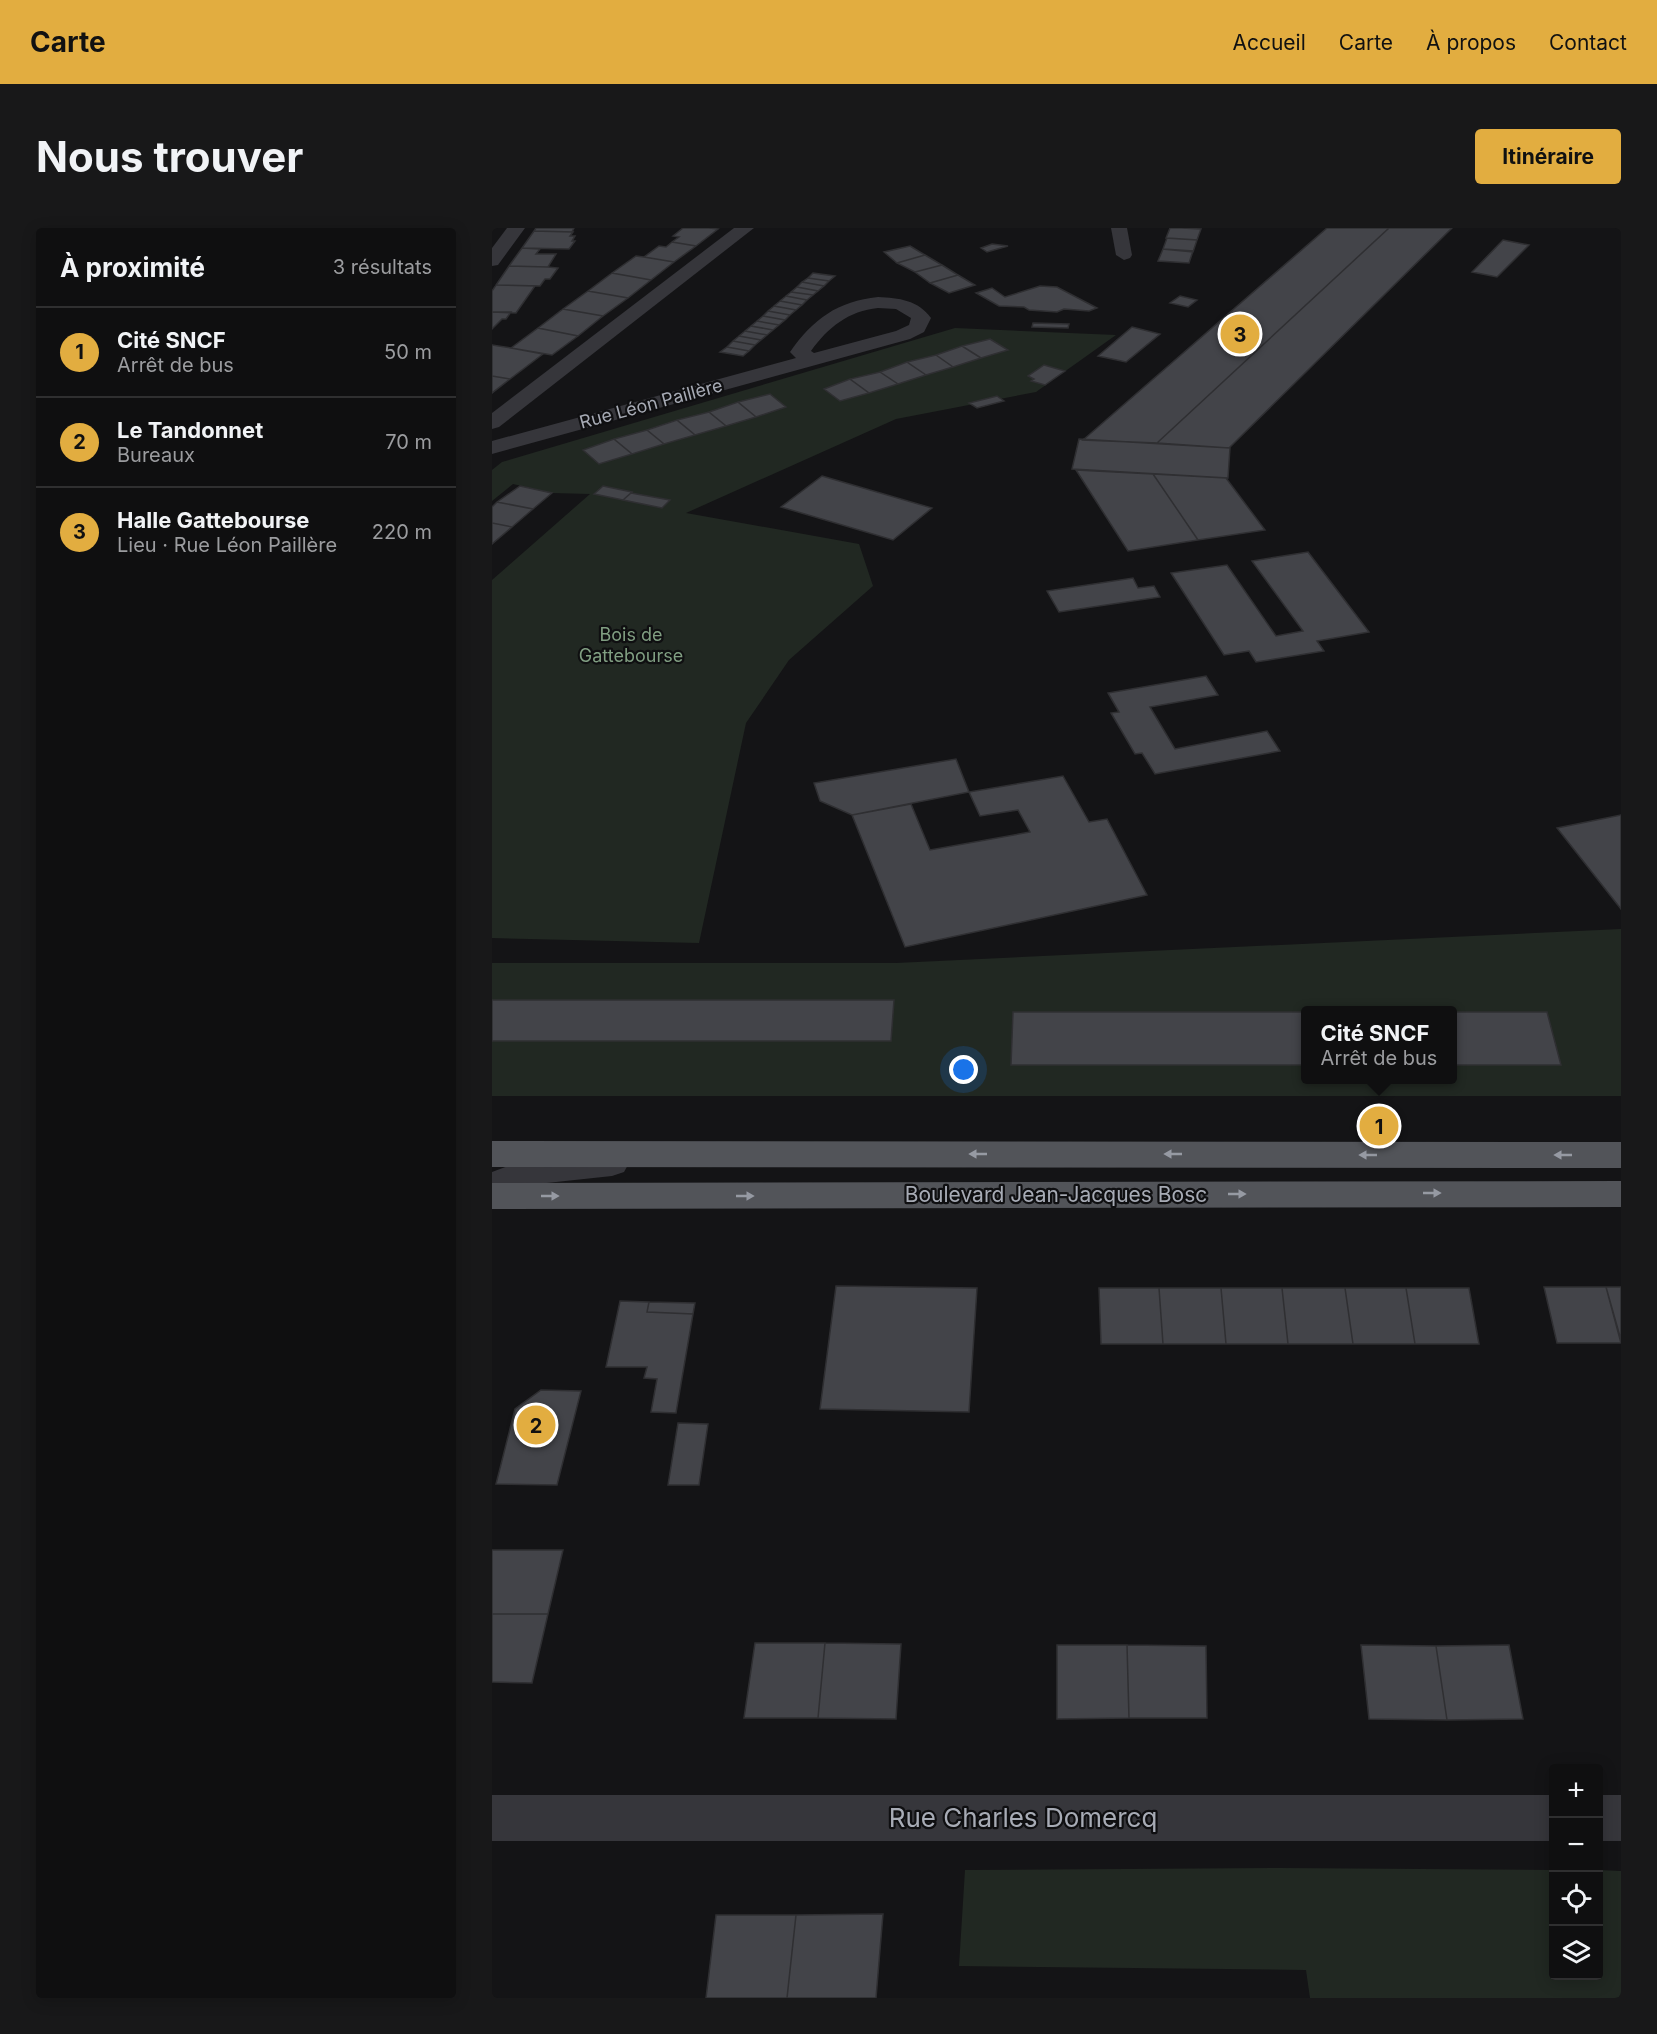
<!DOCTYPE html>
<html lang="fr">
<head>
<meta charset="utf-8">
<style>
	:root { --surface:#0f0f10; --page:#181819; --text:#f1f3f6; --muted:#9b9c9f; --line:#2f2f30; --accent:#e2ad40 }
	body { margin:0; font-family:Inter,sans-serif; background:var(--page); color:var(--text) }
	.controls { position:absolute; right:18px; bottom:18px; display:grid; overflow:hidden; border-radius:6px; box-shadow:0 3px 15px #0003 }
	.controls button { width:54px; height:54px; display:grid; place-items:center; padding:0; border:0; border-bottom:2px solid var(--line); background:var(--surface); color:var(--text); font:30px sans-serif }
	.you { position:absolute; left:472px; top:842px; width:21px; height:21px; margin:-15px; border:4px solid #fff; border-radius:50%; background:#1a73e8; box-shadow:0 0 0 9px #1a73e833 }
	.badge { display:grid; place-items:center; width:39px; height:39px; border-radius:50%; background:var(--accent); color:#111; font-size:20px; font-weight:700 }
	.pin { position:absolute; translate:-50% -50%; border:3px solid #fff; box-shadow:0 2px 6px #0006 }
	.popup { position:absolute; left:809px; top:778px; width:156px; height:78px; box-sizing:border-box; display:grid; place-content:center; border-radius:6px; background:var(--surface); filter:drop-shadow(0 2px 4px #0005); font-size:20px; white-space:nowrap; color:var(--muted) }
	.popup b { font-size:22px; color:var(--text) }
	.popup::after { content:''; position:absolute; left:50%; top:100%; margin-left:-12px; border:12px solid transparent; border-top-color:var(--surface) }
	.list { margin:0; padding:0; list-style:none }
	h2 { display:flex; justify-content:space-between; align-items:center; height:78px; margin:0; padding:0 24px; font-size:26px }
	h2 small { font-size:20px; font-weight:400; color:var(--muted) }
	.list li { display:grid; grid-template-columns:39px 1fr auto; gap:18px; align-items:center; box-sizing:border-box; height:90px; padding:0 24px; border-top:2px solid var(--line) }
	.list b { display:block; font-size:22px; white-space:nowrap }
	.list p { margin:0; font-size:20px; white-space:nowrap; color:var(--muted) }
	.list em { font-size:20px; font-style:normal; color:var(--muted) }
	.icon { flex:none; width:33px; height:33px; fill:none; stroke:currentColor; stroke-width:2; stroke-linecap:round; stroke-linejoin:round }
	.map { position:relative; flex:none; width:1129px; height:1770px; overflow:hidden; border-radius:6px }
	header { display:flex; align-items:center; gap:36px; box-sizing:border-box; height:84px; padding:0 30px; background:var(--accent); color:#111 }
	header strong { font-size:28px }
	nav { display:flex; gap:33px; margin-inline-start:auto; font-size:21px }
	.intro { display:flex; align-items:center; justify-content:space-between; box-sizing:border-box; height:144px; padding:0 36px }
	h1 { margin:0; font-size:42px }
	.button { padding:15px 27px; border-radius:6px; background:var(--accent); color:#111; font-size:21px; font-weight:700 }
	main { display:flex; gap:36px; padding:0 36px }
	aside { flex:1; background:var(--surface); border-radius:6px; box-shadow:0 3px 15px #0003 }
	.map>svg:first-child { display:block }
</style>
</head>
<body>
<header>
<strong>Carte</strong>
<nav><a>Accueil</a><a>Carte</a><a>À propos</a><a>Contact</a></nav>
</header>
<div class="intro"><h1>Nous trouver</h1><a class="button">Itinéraire</a></div>
<main>
<aside>
<h2>À proximité<small>3 résultats</small></h2>
<ul class="list">
<li><span class="badge">1</span><div><b>Cité SNCF</b><p>Arrêt de bus</p></div><em>50 m</em></li>
<li><span class="badge">2</span><div><b>Le Tandonnet</b><p>Bureaux</p></div><em>70 m</em></li>
<li><span class="badge">3</span><div><b>Halle Gattebourse</b><p>Lieu · Rue Léon Paillère</p></div><em>220 m</em></li>
</ul>
</aside>
<div class="map">
<svg width="1129" height="1770" viewBox="0 0 1129 1770">
	<rect width="100%" height="100%" fill="#141416"/>
	<path fill="#212822" fill-rule="evenodd" d="M 463,100 L 624,107 L 544,164 L 404,191 L 194,285 L 367,316 L 381,358 L 297,432 L 254,495 L 207,715 L 0,710 L 0,352 L 98,266 L 60,265 L 21,256 L 0,273 L 0,242 L 10,234 Z
		M 1129,701 L 1129,868 L 0,868 L 0,735 L 404,735 ZM 814,782 L 960,782 L 960,852 L 814,852 Z
		M 790,1640 L 1061,1642 L 1062,1748 L 1106,1748 L 1107,1642 L 1129,1643 L 1129,1770 L 818,1770 L 814,1742 L 467,1738 L 473,1642 Z"/>
	<path fill="#434449" stroke="#2f2f32" stroke-width="1.5" d="M 44,0 L 82,0 L 80,4 L 42,3 Z
		M 191,0 L 217,0 L 226,1 L 204,18 L 180,14 L 187,9 L 181,8 Z
		M 678,0 L 690,0 L 709,1 L 705,12 L 674,10 Z
		M 835,0 L 897,0 L 665,215 L 591,212 Z
		M 897,0 L 960,0 L 737,220 L 665,215 Z
		M 42,3 L 81,4 L 78,8 L 83,8 L 80,13 L 83,13 L 77,21 L 30,20 Z
		M 675,10 L 705,12 L 701,24 L 671,21 Z
		M 1011,12 L 1037,17 L 1005,49 L 980,44 Z
		M 180,14 L 204,18 L 182,34 L 152,29 L 167,18 L 174,19 Z
		M 500,16 L 516,18 L 495,24 L 489,20 Z
		M 418,18 L 433,27 L 405,35 L 392,24 Z
		M 30,20 L 48,21 L 44,26 L 64,26 L 56,39 L 17,38 Z
		M 671,21 L 701,23 L 697,35 L 666,33 Z
		M 433,27 L 450,37 L 423,44 L 405,35 Z
		M 144,28 L 152,29 L 182,34 L 159,52 L 120,45 Z
		M 450,37 L 466,47 L 438,55 L 423,44 Z
		M 17,38 L 56,39 L 66,40 L 58,51 L 53,51 L 48,58 L 4,57 Z
		M 120,45 L 159,52 L 136,70 L 96,63 Z
		M 321,45 L 343,48 L 337,53 L 316,50 Z
		M 466,47 L 483,57 L 457,65 L 438,55 Z
		M 316,50 L 337,53 L 332,58 L 310,54 Z
		M 310,54 L 332,58 L 326,63 L 305,59 Z
		M 4,57 L 43,58 L 24,85 L 0,84 L 0,63 Z
		M 548,58 L 565,59 L 605,80 L 597,83 L 572,81 L 565,84 L 537,82 L 532,79 L 507,78 L 484,65 L 500,60 L 513,69 Z
		M 305,59 L 326,63 L 321,67 L 299,64 Z
		M 96,63 L 136,70 L 111,88 L 71,81 Z
		M 299,64 L 321,67 L 315,72 L 294,68 Z
		M 294,68 L 315,72 L 310,77 L 288,73 Z
		M 688,68 L 705,72 L 696,79 L 678,75 Z
		M 288,73 L 310,77 L 304,82 L 282,78 Z
		M 282,78 L 304,82 L 298,87 L 276,83 Z
		M 71,81 L 111,88 L 86,108 L 46,100 Z
		M 276,83 L 298,87 L 293,92 L 271,88 Z
		M 0,84 L 19,84 L 14,91 L 10,91 L 0,101 Z
		M 271,88 L 293,92 L 287,97 L 265,93 Z
		M 265,93 L 287,97 L 281,102 L 259,98 Z
		M 541,95 L 577,96 L 576,100 L 540,99 Z
		M 259,98 L 281,102 L 275,107 L 253,103 Z
		M 640,99 L 668,106 L 634,134 L 606,128 Z
		M 46,100 L 86,108 L 60,127 L 19,120 Z
		M 253,103 L 275,107 L 269,112 L 247,108 Z
		M 247,108 L 269,112 L 263,117 L 241,113 Z
		M 498,111 L 516,122 L 489,130 L 470,118 Z
		M 241,113 L 263,117 L 257,123 L 235,119 Z
		M 0,117 L 19,120 L 51,126 L 18,151 L 0,148 Z
		M 470,118 L 489,130 L 461,139 L 444,127 Z
		M 235,119 L 257,123 L 251,128 L 228,124 Z
		M 444,127 L 461,139 L 434,147 L 415,134 Z
		M 415,134 L 434,147 L 406,156 L 388,144 Z
		M 552,137 L 573,143 L 553,157 L 539,153 L 542,151 L 536,148 Z
		M 388,144 L 406,156 L 377,165 L 358,151 Z
		M 0,148 L 18,151 L 0,165 Z
		M 358,151 L 377,165 L 348,173 L 332,161 Z
		M 278,166 L 294,179 L 264,189 L 246,174 Z
		M 505,168 L 512,173 L 485,180 L 477,175 Z
		M 246,174 L 264,189 L 234,198 L 217,184 Z
		M 217,184 L 234,198 L 203,207 L 185,192 Z
		M 185,192 L 203,207 L 172,216 L 155,202 Z
		M 155,202 L 172,216 L 140,226 L 122,211 Z
		M 122,211 L 140,226 L 107,236 L 91,222 Z
		M 587,211 L 738,220 L 736,250 L 580,241 Z
		M 584,242 L 661,246 L 706,312 L 636,323 Z
		M 661,246 L 734,250 L 773,302 L 706,312 Z
		M 330,248 L 440,280 L 401,312 L 289,279 Z
		M 28,258 L 60,265 L 41,281 L 5,274 Z
		M 111,258 L 140,264 L 131,272 L 102,266 Z
		M 139,265 L 178,272 L 170,280 L 131,272 Z
		M 5,274 L 41,281 L 20,299 L 0,295 L 0,279 Z
		M 0,295 L 20,299 L 0,316 Z
		M 816,324 L 877,404 L 825,413 L 832,423 L 764,434 L 757,423 L 732,427 L 679,345 L 735,337 L 784,408 L 811,403 L 760,333 Z
		M 641,350 L 646,360 L 662,358 L 668,369 L 567,384 L 555,363 Z
		M 714,448 L 726,467 L 658,479 L 683,521 L 775,503 L 788,523 L 663,546 L 650,525 L 643,526 L 619,485 L 627,484 L 616,465 Z
		M 464,531 L 477,564 L 360,587 L 328,573 L 322,555 Z
		M 571,548 L 597,594 L 615,591 L 655,667 L 413,719 L 360,587 L 419,576 L 438,622 L 538,604 L 526,582 L 488,588 L 477,564 Z
		M 1129,587 L 1129,681 L 1065,600 Z
		M 0,772 L 402,772 L 399,813 L 0,813 Z
		M 521,784 L 814,784 L 814,837 L 519,837 Z
		M 960,784 L 1055,784 L 1069,837 L 960,837 Z
		M 344,1058 L 485,1060 L 477,1184 L 328,1181 Z
		M 1052,1059 L 1114,1059 L 1129,1115 L 1065,1115 Z
		M 1114,1059 L 1129,1059 L 1129,1112 Z
		M 607,1060 L 667,1060 L 671,1116 L 609,1116 Z
		M 667,1060 L 729,1060 L 734,1116 L 671,1116 Z
		M 729,1060 L 790,1060 L 796,1116 L 734,1116 Z
		M 790,1060 L 853,1060 L 861,1116 L 796,1116 Z
		M 853,1060 L 914,1060 L 923,1116 L 861,1116 Z
		M 914,1060 L 977,1060 L 987,1116 L 923,1116 Z
		M 128,1073 L 157,1074 L 155,1084 L 201,1086 L 184,1185 L 159,1184 L 165,1151 L 152,1150 L 155,1139 L 114,1139 Z
		M 157,1074 L 203,1075 L 201,1086 L 155,1084 Z
		M 49,1162 L 89,1163 L 65,1257 L 4,1256 L 23,1181 Z
		M 186,1195 L 216,1196 L 207,1257 L 176,1257 Z
		M 0,1322 L 71,1322 L 56,1386 L 0,1386 Z
		M 0,1386 L 56,1386 L 40,1455 L 0,1454 Z
		M 263,1415 L 333,1415 L 326,1490 L 252,1490 Z
		M 333,1415 L 409,1416 L 404,1491 L 326,1490 Z
		M 565,1417 L 635,1417 L 637,1490 L 565,1491 Z
		M 635,1417 L 714,1418 L 715,1490 L 637,1490 Z
		M 869,1417 L 944,1418 L 955,1492 L 877,1491 Z
		M 1017,1417 L 1031,1491 L 955,1492 L 944,1418 Z
		M 391,1686 L 384,1770 L 295,1770 L 304,1687 Z
		M 224,1687 L 304,1687 L 295,1770 L 214,1770 Z"/>
	<g fill="none" stroke-linecap="round" stroke-linejoin="round">
		<path fill="#36363b" fill-rule="evenodd" d="M 619,0 L 635,0 L 640,27 L 638,30 L 632,32 L 624,27 Z"/>
		<path fill="#36363b" fill-rule="evenodd" d="M 15,0 L 33,0 L 6,37 L 0,38 L 0,20 Z
			M 386,69 C 407,70 426,72 439,90 L 432,104 L 418,111 L 0,226 L 0,213 L 304,130 L 298,124 C 321,91 346,73 386,69 ZM 386,80 L 404,81 L 419,90 L 417,97 L 404,103 L 322,125 L 319,123 C 336,99 357,83 386,80 Z
			M 120,922 L 132,926 L 137,935 L 132,944 L 120,948 L 36,957 L 0,971 L 0,944 L 32,932 Z
			M 0,1567 L 1062,1567 L 1062,1613 L 0,1613 Z
			M 1106,1567 L 1129,1567 L 1129,1613 L 1106,1613 Z"/>
		<path fill="#36363b" fill-rule="evenodd" d="M 242,0 L 262,0 L 7,199 L 0,201 L 0,185 Z"/>
		<path fill="#525459" fill-rule="evenodd" d="M 0,913 L 1129,914 L 1129,940 L 0,939 Z
			M 1129,953 L 1129,979 L 0,981 L 0,955 Z"/>
	</g>
	<defs><path id="oneway-solid" d="M-6-.8H1V-3.2L6.5 0L1 3.2V.8H-6Z" transform="scale(1.5)"/></defs>
	<g fill="#969aa3">
		<use href="#oneway-solid" transform="translate(486 926) rotate(-180)"/>
		<use href="#oneway-solid" transform="translate(681 926) rotate(-180)"/>
		<use href="#oneway-solid" transform="translate(876 927) rotate(-180)"/>
		<use href="#oneway-solid" transform="translate(1071 927) rotate(180)"/>
		<use href="#oneway-solid" transform="translate(940 965)"/>
		<use href="#oneway-solid" transform="translate(745 966)"/>
		<use href="#oneway-solid" transform="translate(58 968)"/>
		<use href="#oneway-solid" transform="translate(253 968)"/>
	</g>
	<g text-anchor="middle" stroke-width="4.5" stroke-linejoin="round" paint-order="stroke">
		<g font-size="18" fill="#a7abb5" stroke="#0f0f11">
			<text transform="translate(159 176) rotate(-15)" y="6">Rue Léon Paillère</text>
		</g>
		<g font-size="18" fill="#809e82" stroke="#0f0f11">
			<text x="139" y="413">Bois de<tspan x="139" dy="21">Gattebourse</tspan></text>
		</g>
		<g font-size="21" fill="#a7abb5" stroke="#0f0f11">
			<text x="564" y="974">Boulevard Jean-Jacques Bosc</text>
		</g>
		<g font-size="26" fill="#a7abb5" stroke="#0f0f11">
			<text x="531" y="1599">Rue Charles Domercq</text>
		</g>
	</g>
</svg>
<div class="controls">
<button>+</button>
<button>−</button>
<button><svg class="icon" aria-label="locate" viewBox="0 0 24 24"><circle cx="12" cy="12" r="6"/><path d="M12 2v4M12 18v4M2 12h4M18 12h4"/></svg></button>
<button><svg class="icon" aria-label="layers" viewBox="0 0 24 24"><path d="M12 4l9 5-9 5-9-5zM3 14l9 5 9-5"/></svg></button>
</div>
<div class="you"></div>
<div class="pin badge" style="left:887px;top:898px">1</div>
<div class="popup"><b>Cité SNCF</b>Arrêt de bus</div>
<div class="pin badge" style="left:44px;top:1197px">2</div>
<div class="pin badge" style="left:748px;top:106px">3</div>
</div>
</main>
</body>
</html>
